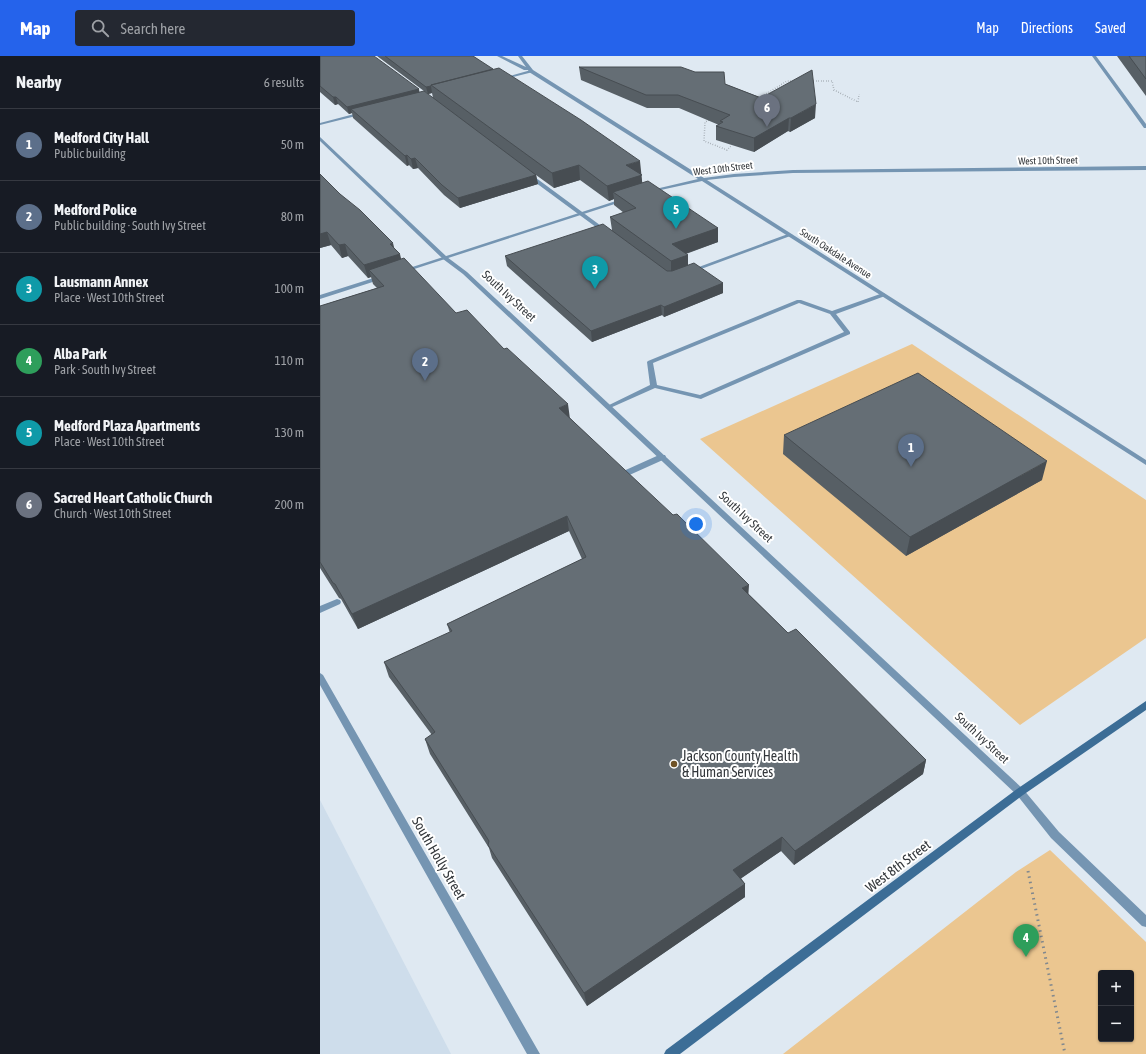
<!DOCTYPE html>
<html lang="en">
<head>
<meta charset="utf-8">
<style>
	:root { --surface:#171b24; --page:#242831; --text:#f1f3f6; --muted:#9ea1a6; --line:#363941; --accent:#2563eb }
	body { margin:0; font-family:"Asap Condensed",sans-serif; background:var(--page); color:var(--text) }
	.controls { position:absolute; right:12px; bottom:12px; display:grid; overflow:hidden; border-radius:4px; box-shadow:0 1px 3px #0004 }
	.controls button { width:36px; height:36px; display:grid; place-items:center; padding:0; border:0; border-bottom:1px solid var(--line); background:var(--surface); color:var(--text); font:20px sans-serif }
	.you { position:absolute; left:376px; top:468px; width:14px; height:14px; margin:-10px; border:3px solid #fff; border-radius:50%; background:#1a73e8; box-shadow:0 0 0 6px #1a73e833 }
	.badge { display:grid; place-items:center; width:26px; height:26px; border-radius:50%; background:var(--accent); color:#fff; font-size:13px; font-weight:700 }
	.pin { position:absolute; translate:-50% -33px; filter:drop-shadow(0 1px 2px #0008) }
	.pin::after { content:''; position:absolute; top:21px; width:14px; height:12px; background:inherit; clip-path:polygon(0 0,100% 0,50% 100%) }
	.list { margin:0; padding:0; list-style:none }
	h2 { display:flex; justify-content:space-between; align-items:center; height:52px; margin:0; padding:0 16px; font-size:17px }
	h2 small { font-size:13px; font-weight:400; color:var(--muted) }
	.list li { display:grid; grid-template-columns:26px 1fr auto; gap:12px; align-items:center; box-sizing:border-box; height:72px; padding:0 16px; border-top:1px solid var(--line) }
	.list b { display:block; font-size:15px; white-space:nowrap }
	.list p { margin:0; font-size:13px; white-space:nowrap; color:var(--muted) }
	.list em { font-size:13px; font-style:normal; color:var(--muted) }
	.icon { flex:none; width:22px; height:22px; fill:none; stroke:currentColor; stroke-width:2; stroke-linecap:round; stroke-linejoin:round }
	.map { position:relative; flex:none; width:826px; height:998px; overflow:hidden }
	header { display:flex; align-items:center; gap:24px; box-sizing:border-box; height:56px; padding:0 20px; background:var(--accent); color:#fff }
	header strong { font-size:19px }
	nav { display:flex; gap:22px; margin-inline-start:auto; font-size:14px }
	.search { width:280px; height:36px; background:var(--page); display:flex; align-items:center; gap:10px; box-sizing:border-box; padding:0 14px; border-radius:4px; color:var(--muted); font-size:15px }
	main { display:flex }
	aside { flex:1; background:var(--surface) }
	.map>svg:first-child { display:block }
</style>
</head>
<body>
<header>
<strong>Map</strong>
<div class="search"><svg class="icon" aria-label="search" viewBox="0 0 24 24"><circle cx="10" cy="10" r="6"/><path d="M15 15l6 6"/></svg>Search here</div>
<nav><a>Map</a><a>Directions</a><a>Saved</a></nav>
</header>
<main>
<aside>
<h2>Nearby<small>6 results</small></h2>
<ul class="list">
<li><span class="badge" style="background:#5c6f8a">1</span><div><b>Medford City Hall</b><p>Public building</p></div><em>50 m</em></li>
<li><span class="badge" style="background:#5c6f8a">2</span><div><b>Medford Police</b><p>Public building · South Ivy Street</p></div><em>80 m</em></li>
<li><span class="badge" style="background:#0f9aa8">3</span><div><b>Lausmann Annex</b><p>Place · West 10th Street</p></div><em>100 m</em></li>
<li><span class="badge" style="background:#2e9e5b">4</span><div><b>Alba Park</b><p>Park · South Ivy Street</p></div><em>110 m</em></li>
<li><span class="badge" style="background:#0f9aa8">5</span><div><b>Medford Plaza Apartments</b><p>Place · West 10th Street</p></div><em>130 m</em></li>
<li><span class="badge" style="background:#6b7280">6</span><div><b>Sacred Heart Catholic Church</b><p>Church · West 10th Street</p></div><em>200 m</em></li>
</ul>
</aside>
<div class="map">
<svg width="826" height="998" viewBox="0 0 826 998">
	<rect width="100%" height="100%" fill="#dfe9f2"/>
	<path fill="#ceddeb" d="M 0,744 L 131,998 L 0,998 Z"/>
	<path fill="#ebc690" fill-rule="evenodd" d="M 592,288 L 826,444 L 826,582 L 700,669 L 380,383 Z
		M 730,794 L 826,886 L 826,998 L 463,998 L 696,816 ZM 781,917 L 811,917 L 811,983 L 781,983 Z"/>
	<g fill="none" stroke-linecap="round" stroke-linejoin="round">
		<path stroke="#81888e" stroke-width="1.5" stroke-dasharray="0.5 2" stroke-linecap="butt" d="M 491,25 L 512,25 L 514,34 L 538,46 L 539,38
			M 438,43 L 467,25 L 476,25
			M 391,63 L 385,66 L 384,85 L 407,94 L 412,89"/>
		<path stroke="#81888e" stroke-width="3" stroke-dasharray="1.5 4" stroke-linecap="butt" d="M 708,815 L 745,998"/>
		<path fill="#7595b2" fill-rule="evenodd" d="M 208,119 L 212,119 L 288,175 L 288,177 L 284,177 L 208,121 Z
			M 468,178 L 473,179 L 373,216 L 368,215 Z
			M 563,237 L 565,238 L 565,240 L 516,258 L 530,276 L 530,278 L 383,342 L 381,343 L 335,332 L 290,352 L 288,353 L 285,351 L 330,329 L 327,306 L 328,305 L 477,244 L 481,244 L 512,255 ZM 479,247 L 510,258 L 524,276 L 380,339 L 337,329 L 333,307 Z
			M 339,399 L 345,399 L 346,401 L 345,403 L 305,421 L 299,421 L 298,419 L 299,417 Z
			M 17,543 L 20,544 L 21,546 L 20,548 L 0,557 L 0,550 Z"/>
		<path fill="#7595b2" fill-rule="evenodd" d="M 772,0 L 776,0 L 826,68 L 826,72 L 824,72 Z
			M 211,14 L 213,15 L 213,16 L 181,24 L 179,23 Z
			M 42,56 L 44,56 L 44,58 L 0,69 L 0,67 Z
			M 0,81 L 127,201 L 147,216 L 703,733 L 739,776 L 826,859 L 826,871 L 822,870 L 731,782 L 697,739 L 143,218 L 123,203 L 0,85 Z"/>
		<path fill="#7595b2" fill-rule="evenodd" d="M 177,0 L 182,0 L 206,11 L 198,0 L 202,0 L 213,14 L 384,122 L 414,118 L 473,114 L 826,110 L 826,114 L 473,117 L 414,121 L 387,124 L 826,404 L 826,409 L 382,125 L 327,137 L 327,135 L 378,123 L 209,16 L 208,14 L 204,14 Z
			M 302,143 L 307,144 L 85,216 L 80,215 Z
			M 63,219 L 65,220 L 65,222 L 0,243 L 0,239 Z
			M 0,617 L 3,619 L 220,998 L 207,998 L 0,629 Z"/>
		<path fill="#3c6d96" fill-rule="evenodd" d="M 826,645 L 826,654 L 703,739 L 360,998 L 344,998 L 346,994 L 697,733 Z"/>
	</g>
	<path fill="#575f65" d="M 0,0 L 99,33 L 99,36 L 113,42 L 112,37 L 108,38 L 57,0 L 153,0 L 321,119 L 322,127 L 398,172 L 398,186 L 366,198 L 368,199 L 368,209 L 403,227 L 403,237 L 344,261 L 342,259 L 272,286 L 187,210 L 185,200 L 292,174 L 290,161 L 304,157 L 294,149 L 294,143 L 289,145 L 260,124 L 234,132 L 216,119 L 218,128 L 140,152 L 124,139 L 98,112 L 93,113 L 89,109 L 87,110 L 33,62 L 32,57 L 29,58 L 18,48 L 15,49 L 0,36 Z
		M 797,0 L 826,0 L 826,40 Z
		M 259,11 L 405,28 L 495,62 L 470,76 L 468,75 L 434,96 L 396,84 L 396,70 L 399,69 L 359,52 L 327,52 L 261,24 Z
		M 0,118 L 74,192 L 81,203 L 136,257 L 184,293 L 250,362 L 468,577 L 606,704 L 603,718 L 474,809 L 461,795 L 421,822 L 425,828 L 425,841 L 267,950 L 172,802 L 169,792 L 110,698 L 105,683 L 112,679 L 69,621 L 64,606 L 130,577 L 127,568 L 262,503 L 249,475 L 38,573 L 21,543 L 19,542 L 0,512 L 0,250 L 57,232 L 53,228 L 51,221 L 48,222 L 28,200 L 22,202 L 11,189 L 0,192 Z
		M 464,379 L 722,424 L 586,500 L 463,398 Z"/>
	<path fill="#474d52" d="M 111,30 L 112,37 L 108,38 L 106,31 Z
		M 99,33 L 100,40 L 31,53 L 32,57 L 29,58 L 27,51 Z
		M 13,41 L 16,41 L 18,48 L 15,49 Z
		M 496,48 L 495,62 L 470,76 L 471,62 Z
		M 469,62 L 468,75 L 434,96 L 434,82 Z
		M 87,99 L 89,109 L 87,110 L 85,100 Z
		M 95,102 L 98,112 L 93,113 L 91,103 Z
		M 320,105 L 323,134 L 293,136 L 294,143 L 289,145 L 287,130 L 306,109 Z
		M 259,109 L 260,124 L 234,132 L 232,117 Z
		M 216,119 L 218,128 L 140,152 L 138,142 Z
		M 398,172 L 398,186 L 353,202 L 352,188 Z
		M 7,176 L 11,189 L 0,192 L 0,178 Z
		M 73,187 L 76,199 L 70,188 Z
		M 25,188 L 28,200 L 22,202 L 19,189 Z
		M 80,198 L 83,211 L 49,214 L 51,221 L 48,222 L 44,209 Z
		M 368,199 L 368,213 L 351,219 L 351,205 Z
		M 403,227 L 403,237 L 344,261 L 344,251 Z
		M 341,249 L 342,259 L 272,286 L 271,275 Z
		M 248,348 L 250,363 L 239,352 Z
		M 727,405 L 722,424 L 586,500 L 590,481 Z
		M 247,460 L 249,475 L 38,573 L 32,558 Z
		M 429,529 L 428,544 L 422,532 Z
		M 606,704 L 603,718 L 474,809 L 475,795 Z
		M 462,781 L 461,795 L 413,828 L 413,814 Z
		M 425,828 L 425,841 L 267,950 L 264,937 Z"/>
	<path fill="#656e75" stroke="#474d52" d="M 0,0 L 54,0 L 99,33 L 27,51 L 16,41 L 13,41 L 0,30 Z
		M 65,0 L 153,0 L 173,13 L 111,29 L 111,30 L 106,31 Z
		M 809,0 L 826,0 L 826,23 Z
		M 259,11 L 361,11 L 375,16 L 404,16 L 405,28 L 441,42 L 492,14 L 496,48 L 471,62 L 469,62 L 434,82 L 396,70 L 403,66 L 400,65 L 410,59 L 358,39 L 326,39 Z
		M 179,12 L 261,64 L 320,105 L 306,109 L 322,119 L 287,130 L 259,109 L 232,117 L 111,29 Z
		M 104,35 L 216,119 L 138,142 L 122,129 L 95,102 L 91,103 L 87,99 L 85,100 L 31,53 Z
		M 0,118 L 20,138 L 40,154 L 73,187 L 70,188 L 80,198 L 44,209 L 25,188 L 19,189 L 7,176 L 0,178 Z
		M 328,125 L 398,172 L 352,188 L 368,199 L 351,205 L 290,161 L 316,152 L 293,136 Z
		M 283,168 L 347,215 L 352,215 L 374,207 L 403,227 L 344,251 L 341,249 L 271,275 L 185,200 Z
		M 84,202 L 136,257 L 147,254 L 184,293 L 187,292 L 248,348 L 239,352 L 353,459 L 357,458 L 429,529 L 422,532 L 468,577 L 476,573 L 606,704 L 475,795 L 462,781 L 413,814 L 425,828 L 264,937 L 168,789 L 169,785 L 105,683 L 115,676 L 64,606 L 132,575 L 127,568 L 266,501 L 247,460 L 32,558 L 15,528 L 13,527 L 0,506 L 0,250 L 64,230 L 49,214 Z
		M 598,317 L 727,405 L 590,481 L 464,379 Z"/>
	<circle fill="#705326" stroke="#fff" stroke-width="1.5" cx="354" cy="708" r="4"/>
	<g text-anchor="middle" stroke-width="4" stroke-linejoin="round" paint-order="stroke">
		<g font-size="10" fill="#33373b" stroke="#fff">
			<text transform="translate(728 104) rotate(-1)" y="4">West 10th Street</text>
			<text transform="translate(403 112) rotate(-7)" y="4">West 10th Street</text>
			<text transform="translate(516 197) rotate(33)" y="4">South Oakdale Avenue</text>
		</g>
		<g font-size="12" fill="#33373b" stroke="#fff">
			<text transform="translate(189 240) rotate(43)" y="4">South Ivy Street</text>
			<text transform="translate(426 461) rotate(43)" y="4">South Ivy Street</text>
			<text transform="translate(662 682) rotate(43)" y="4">South Ivy Street</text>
		</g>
		<g font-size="14" fill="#33373b" stroke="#fff" text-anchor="start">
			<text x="362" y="705">Jackson County Health<tspan x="362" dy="16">&amp; Human Services</tspan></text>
		</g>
		<g font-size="14" fill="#33373b" stroke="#fff">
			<text transform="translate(119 802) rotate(60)" y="5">South Holly Street</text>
			<text transform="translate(578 810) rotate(-37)" y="5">West 8th Street</text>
		</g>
	</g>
</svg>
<div class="controls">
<button>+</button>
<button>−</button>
</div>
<div class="you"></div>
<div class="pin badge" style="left:591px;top:411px;background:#5c6f8a">1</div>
<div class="pin badge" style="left:105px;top:325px;background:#5c6f8a">2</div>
<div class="pin badge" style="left:275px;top:233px;background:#0f9aa8">3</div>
<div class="pin badge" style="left:706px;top:901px;background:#2e9e5b">4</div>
<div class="pin badge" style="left:356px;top:173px;background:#0f9aa8">5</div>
<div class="pin badge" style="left:447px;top:71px;background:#6b7280">6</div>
</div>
</main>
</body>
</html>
